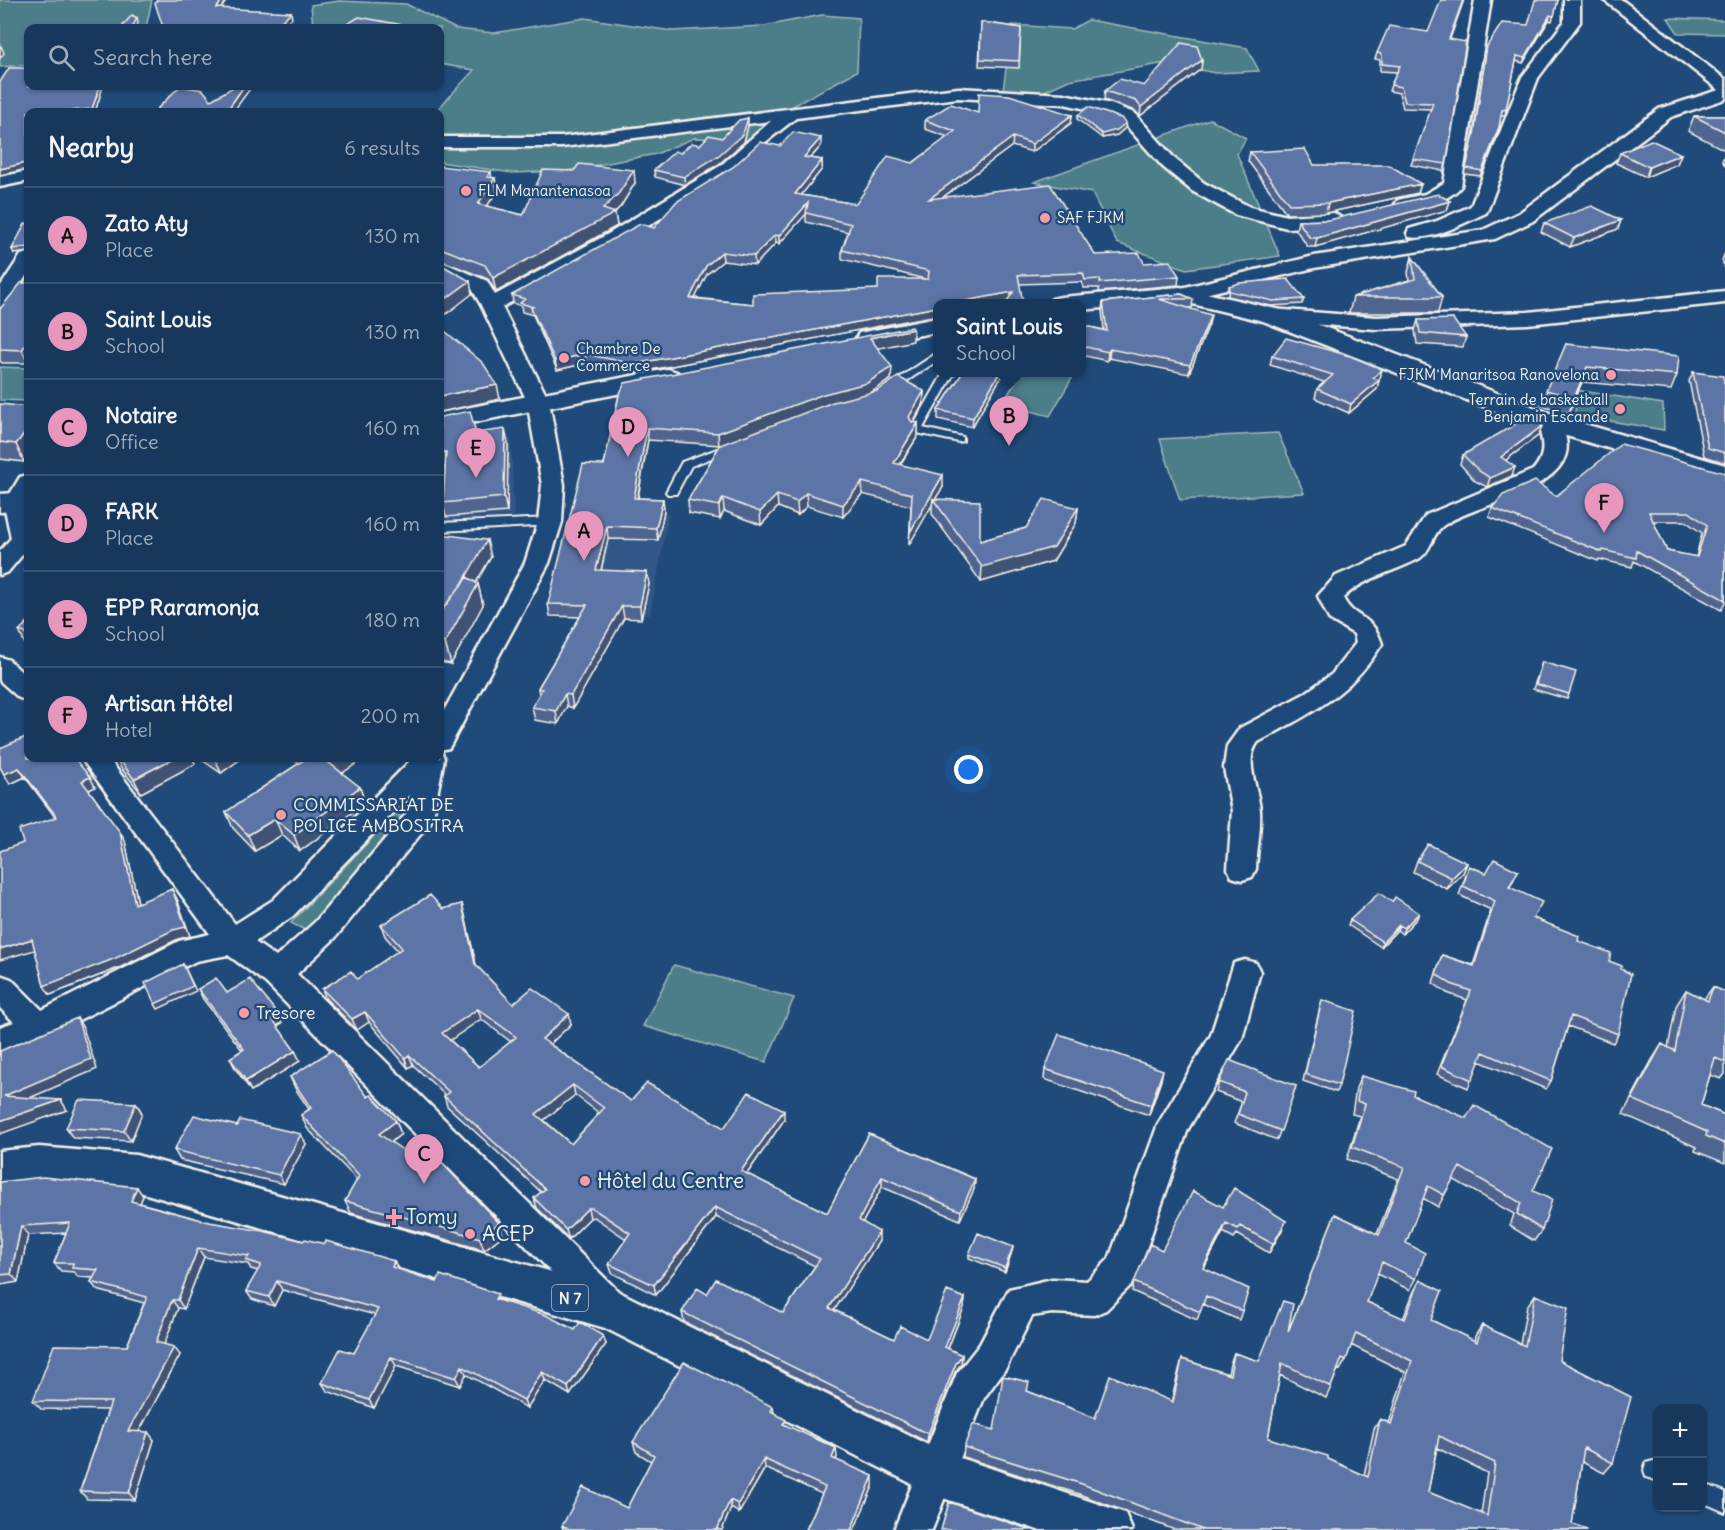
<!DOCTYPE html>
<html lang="en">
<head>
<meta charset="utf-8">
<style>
	:root { --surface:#17385c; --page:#244365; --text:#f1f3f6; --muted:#9eacbb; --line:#365272; --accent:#e797bd }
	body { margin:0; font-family:Delius,sans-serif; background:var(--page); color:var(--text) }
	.controls { position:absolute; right:18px; bottom:18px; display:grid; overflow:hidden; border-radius:12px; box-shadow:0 2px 4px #0004 }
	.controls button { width:54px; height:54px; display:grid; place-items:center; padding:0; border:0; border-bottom:2px solid var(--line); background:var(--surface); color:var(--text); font:30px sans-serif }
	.you { position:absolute; left:969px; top:770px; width:21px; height:21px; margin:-15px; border:4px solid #fff; border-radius:50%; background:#1a73e8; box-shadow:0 0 0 9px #1a73e833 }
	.badge { display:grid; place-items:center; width:39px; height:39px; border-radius:50%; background:var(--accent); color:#111; font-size:20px; font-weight:700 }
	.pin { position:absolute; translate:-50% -50px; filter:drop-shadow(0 2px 3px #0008) }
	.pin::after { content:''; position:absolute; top:32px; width:21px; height:18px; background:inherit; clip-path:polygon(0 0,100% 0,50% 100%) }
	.popup { position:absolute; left:933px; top:299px; width:153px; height:78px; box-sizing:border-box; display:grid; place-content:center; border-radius:12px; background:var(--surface); filter:drop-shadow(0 2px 4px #0005); font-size:20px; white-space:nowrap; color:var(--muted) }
	.popup b { font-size:22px; color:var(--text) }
	.popup::after { content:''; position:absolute; left:50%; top:100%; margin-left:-12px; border:12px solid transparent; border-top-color:var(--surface) }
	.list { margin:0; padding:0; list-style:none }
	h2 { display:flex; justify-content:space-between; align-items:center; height:78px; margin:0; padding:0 24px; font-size:26px }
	h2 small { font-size:20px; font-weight:400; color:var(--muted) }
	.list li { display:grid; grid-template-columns:39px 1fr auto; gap:18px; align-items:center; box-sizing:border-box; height:96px; padding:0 24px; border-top:2px solid var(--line) }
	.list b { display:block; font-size:22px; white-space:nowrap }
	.list p { margin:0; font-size:20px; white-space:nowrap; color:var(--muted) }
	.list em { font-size:20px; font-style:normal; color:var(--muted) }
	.icon { flex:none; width:33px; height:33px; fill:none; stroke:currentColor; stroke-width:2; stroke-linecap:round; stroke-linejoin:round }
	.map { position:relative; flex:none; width:1725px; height:1530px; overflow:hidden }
	.search { position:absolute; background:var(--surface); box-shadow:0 2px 4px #0004; left:24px; top:24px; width:420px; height:66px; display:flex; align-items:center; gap:15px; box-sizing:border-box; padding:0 21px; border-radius:12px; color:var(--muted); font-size:22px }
	.panel { position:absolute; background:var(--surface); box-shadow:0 2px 4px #0004; left:24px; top:108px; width:420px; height:654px; border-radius:12px }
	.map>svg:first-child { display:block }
</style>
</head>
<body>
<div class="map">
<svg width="1725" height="1530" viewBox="0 0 1725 1530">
	<rect width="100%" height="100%" fill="#1f4a7a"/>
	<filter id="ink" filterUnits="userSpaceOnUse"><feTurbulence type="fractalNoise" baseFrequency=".0167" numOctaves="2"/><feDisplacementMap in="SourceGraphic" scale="12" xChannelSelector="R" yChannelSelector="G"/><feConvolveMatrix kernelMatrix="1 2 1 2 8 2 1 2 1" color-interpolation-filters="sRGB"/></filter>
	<g filter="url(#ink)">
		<path fill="#315787" d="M 485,431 L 511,439 L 514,516 L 440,523 L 440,435 L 472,436 Z
			M 582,506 L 669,514 L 650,615 L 548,615 Z"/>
		<path fill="#4c7e89" stroke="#a0b8b8" stroke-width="1.5" d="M 0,0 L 152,0 L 146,28 L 28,28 L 28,65 L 0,67 Z
			M 339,1 L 406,4 L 456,29 L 494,33 L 585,18 L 672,31 L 764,26 L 822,15 L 859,18 L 857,71 L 762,123 L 757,140 L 694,138 L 656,154 L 566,171 L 512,173 L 440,162 L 440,112 L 435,112 L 474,70 L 440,64 L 440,28 L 313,28 L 311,5 Z
			M 1668,18 L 1725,20 L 1725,34 L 1678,33 Z
			M 1088,20 L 1247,48 L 1259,71 L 1215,73 L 1166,63 L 1069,80 L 1036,95 L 1003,90 L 1012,25 L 1072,29 Z
			M 1210,119 L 1246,138 L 1237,154 L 1280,256 L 1186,269 L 1117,243 L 1092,193 L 1034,182 Z
			M 0,367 L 28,368 L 28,401 L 0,400 Z
			M 1021,373 L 1021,372 L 1075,373 L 1050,416 L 1002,404 Z
			M 1576,390 L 1663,404 L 1664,430 L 1575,415 Z
			M 1278,433 L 1304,493 L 1180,500 L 1160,439 Z
			M 395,814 L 410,821 L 307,931 L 291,923 Z
			M 674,965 L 794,998 L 766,1062 L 643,1026 Z"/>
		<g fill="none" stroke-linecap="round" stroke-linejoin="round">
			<defs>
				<path id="service" d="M 937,353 L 937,361 L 893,390 L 885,390 L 884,388 Z
					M 944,372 L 955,372 L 923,428 L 963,437 L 963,441 L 959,442 L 912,432 L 911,430 Z
					M 731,444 L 735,445 L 735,449 L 691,466 L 676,494 L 668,494 L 666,492 L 682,462 Z
					M 550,518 L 556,522 L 554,525 L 440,531 L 440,523 Z
					M 1653,1461 L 1658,1462 L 1658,1481 L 1646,1477 L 1644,1470 L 1646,1463 Z
					M 1702,1483 L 1725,1492 L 1725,1512 L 1702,1502 Z"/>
				<path id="minor" d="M 1475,0 L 1491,0 L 1461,186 C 1450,201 1415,212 1398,208 L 1395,204 L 1398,200 L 1425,194 L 1444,183 Z
					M 1564,0 L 1580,0 L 1580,22 L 1538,78 L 1488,209 L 1486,213 C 1466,222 1430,242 1409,237 L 1407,233 L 1409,229 L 1437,221 L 1471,206 L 1522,77 L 1564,22 Z
					M 1604,0 L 1622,0 L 1725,79 L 1725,99 L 1671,117 L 1533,221 L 1495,239 L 1314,268 L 1180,300 L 1173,298 L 1170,294 L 1173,290 L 1314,256 L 1483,230 L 1519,213 L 1659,109 L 1719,90 Z
					M 958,88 L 1064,94 L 1111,104 L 1134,113 L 1175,159 L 1204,183 L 1250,207 L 1287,216 L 1334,213 L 1343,219 L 1334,225 L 1287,228 L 1236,215 L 1192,191 L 1163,167 L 1122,121 L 1100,112 L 1064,104 L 958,98 L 796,118 L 763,144 L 732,174 L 622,242 L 502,307 L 549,401 L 564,485 L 562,522 L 549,563 L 449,748 L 440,750 L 440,718 L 525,563 L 538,522 L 542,485 L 527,401 L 481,305 L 472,289 L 440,274 L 440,261 L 487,281 L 495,295 L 608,234 L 720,166 L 771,121 L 562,147 L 440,147 L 440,137 L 562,137 Z
					M 28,171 L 28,181 L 0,187 L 0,177 Z
					M 28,253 L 28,273 L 7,306 L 0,308 L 0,287 L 21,255 Z
					M 1725,291 L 1725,303 L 1528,324 L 1376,329 L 1271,321 L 1264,319 L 1261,315 L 1264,311 L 1271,309 L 1376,317 L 1528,312 Z
					M 1548,415 L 1556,417 C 1604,487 1479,500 1444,525 C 1433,532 1431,551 1420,558 C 1395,572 1364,577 1343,598 C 1355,622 1372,612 1382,644 C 1350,696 1310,713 1258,742 C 1243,761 1259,789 1260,811 C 1261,830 1257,850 1256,869 L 1252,877 L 1242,880 L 1232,877 L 1228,869 L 1232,811 L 1224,768 L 1227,746 L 1240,728 L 1304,694 L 1332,674 L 1356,643 L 1354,634 L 1329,619 L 1318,596 L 1336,576 L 1406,546 L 1426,515 L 1533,470 C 1547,454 1543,441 1537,422 L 1540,417 Z
					M 28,475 L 28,548 L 8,572 L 0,575 L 0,551 L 11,538 L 4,504 L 20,477 Z
					M 0,657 L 9,660 L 28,678 L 28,701 L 19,698 L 0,681 Z
					M 441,751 L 444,758 L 433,817 L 429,824 L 335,938 L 297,974 L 620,1293 L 626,1305 L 620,1317 L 608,1322 L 596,1317 L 266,983 L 228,955 L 196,961 L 49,1035 L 0,1054 L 0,1027 L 14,1022 L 0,1008 L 0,975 L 11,979 L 42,1010 L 179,941 L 210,934 L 81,758 L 108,758 L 235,924 L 273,900 L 413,758 L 440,758 ZM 410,795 L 406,814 L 315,922 L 276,957 L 255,942 L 293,916 Z
					M 1245,960 L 1256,963 L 1260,972 L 1242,1039 L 1188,1129 L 1135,1281 L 1106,1310 L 1094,1315 L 1052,1313 L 1032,1316 L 1006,1368 L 984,1398 L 932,1530 L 894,1530 L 957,1373 L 980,1344 L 1009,1289 L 1052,1279 L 1087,1281 L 1109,1259 L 1158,1124 L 1211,1035 L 1234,963 Z"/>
				<path id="tertiary" d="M 1180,287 L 1280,310 L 1557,416 L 1725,465 L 1725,482 L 1539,428 L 1263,321 L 1180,301 L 1081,310 L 1081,304 L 1049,304 L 1052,299 L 1061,297 Z
					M 937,318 L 937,332 L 868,345 L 859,343 L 856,338 L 859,333 Z
					M 668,369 L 677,372 L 681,377 L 677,382 L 440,429 L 440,413 Z
					M 28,492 L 28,510 L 0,512 L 0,494 Z"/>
				<path id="primary" d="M 39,1147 L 136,1155 L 613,1289 L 942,1452 L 1125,1513 L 1132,1530 L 1038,1530 L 934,1495 L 605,1328 L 136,1191 L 39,1183 L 0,1187 L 0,1151 Z"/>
			</defs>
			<use href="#service" stroke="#f4f1e8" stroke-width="4"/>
			<use href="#minor" stroke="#f4f1e8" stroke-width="5"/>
			<use href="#tertiary" stroke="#f4f1e8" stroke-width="5"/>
			<use href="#primary" stroke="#f4f1e8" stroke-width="5"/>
			<use href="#service" fill="#1f4a7a" fill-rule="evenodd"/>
			<use href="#minor" fill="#1f4a7a" fill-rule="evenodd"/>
			<use href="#tertiary" fill="#1f4a7a" fill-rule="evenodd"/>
			<use href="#primary" fill="#1f4a7a" fill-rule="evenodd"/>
		</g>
		<path fill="#4f658f" stroke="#f4f1e8" stroke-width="1.5" fill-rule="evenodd" d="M 1464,0 L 1450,39 L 1446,164 L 1444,171 L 1411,165 L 1431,109 L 1403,108 L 1399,93 L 1389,91 L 1391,85 L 1397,72 L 1380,71 L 1380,60 L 1375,59 L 1377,53 L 1428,32 Z
			M 1558,0 L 1552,21 L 1549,20 L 1523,63 L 1516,61 L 1505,115 L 1501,115 L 1498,132 L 1480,176 L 1464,174 L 1472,141 L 1487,46 L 1528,25 Z
			M 981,22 L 1021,28 L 1019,68 L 979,66 Z
			M 1202,60 L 1201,69 L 1140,116 L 1135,111 L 1104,100 L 1105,91 L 1144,86 Z
			M 28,86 L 113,86 L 103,86 L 95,112 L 28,112 L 28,170 L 28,169 L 0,175 Z
			M 978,113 L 1072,115 L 1071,123 L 1032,152 L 1012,146 L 942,198 L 1095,255 L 1144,263 L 1179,276 L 1178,285 L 1099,292 L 1099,288 L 1084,288 L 1082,282 L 1019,284 L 1007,302 L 999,303 L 937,303 L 937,315 L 635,373 L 587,363 L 557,370 L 533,315 L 522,312 L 521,306 L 513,303 L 512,295 L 654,228 L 780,146 L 821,146 L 811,158 L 822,160 L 822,169 L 801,195 L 856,204 L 948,137 L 925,129 L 925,120 ZM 806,214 L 806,222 L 848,232 L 842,250 L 842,259 L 925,279 L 878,289 L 753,304 L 695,298 L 707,274 L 723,261 L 755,265 L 776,243 L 779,244 Z
			M 1078,115 L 1126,123 L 1125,128 L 1117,135 L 1102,138 L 1077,119 Z
			M 1694,116 L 1725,116 L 1725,151 L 1723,149 L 1688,131 Z
			M 748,126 L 744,142 L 719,164 L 685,185 L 655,177 L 654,170 L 680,153 L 722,138 Z
			M 1250,152 L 1314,165 L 1421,184 L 1418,193 L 1326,213 L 1287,214 L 1248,161 Z
			M 1620,153 L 1681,154 L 1677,164 L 1646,177 L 1616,163 Z
			M 1725,154 L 1725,165 L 1722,161 Z
			M 440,166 L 495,178 L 497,191 L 487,206 L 523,215 L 635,183 L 621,206 L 614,213 L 615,213 L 617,226 L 496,292 L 488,279 L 440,260 Z
			M 1450,201 L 1447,210 L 1315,247 L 1308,247 L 1296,230 L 1298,221 L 1329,220 Z
			M 1621,220 L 1618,229 L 1570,247 L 1541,232 L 1544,223 Z
			M 28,223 L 28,252 L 14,254 L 12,249 Z
			M 1725,253 L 1725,269 L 1722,260 Z
			M 1412,257 L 1442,297 L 1438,313 L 1349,313 L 1353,297 L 1409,280 L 1408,272 Z
			M 27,283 L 28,363 L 2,363 L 0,361 L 0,309 Z
			M 1229,286 L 1304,299 L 1302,304 L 1271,306 L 1228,296 Z
			M 1181,294 L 1193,299 L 1192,308 L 1188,308 L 1209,324 L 1189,374 L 1109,358 L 1107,361 L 1081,355 L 1081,325 L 1104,330 L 1102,310 L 1103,302 Z
			M 1418,320 L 1466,337 L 1463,347 L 1417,344 L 1415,330 Z
			M 913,341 L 878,348 L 891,379 L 871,392 L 924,391 L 923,404 L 913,422 L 918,423 L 918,436 L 900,465 L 943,487 L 935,499 L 980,541 L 1026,528 L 1078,508 L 1076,523 L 1053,561 L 981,582 L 932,514 L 932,505 L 909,545 L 911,506 L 862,494 L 843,517 L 807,506 L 798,515 L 778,507 L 761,525 L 724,511 L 720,519 L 689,513 L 688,500 L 720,445 L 648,440 L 638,498 L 663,499 L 664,511 L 658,540 L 608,539 L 601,571 L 649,584 L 641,619 L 624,618 L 573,708 L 567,706 L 558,724 L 535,720 L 532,707 L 539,694 L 538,688 L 580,617 L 550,616 L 548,604 L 604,465 L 619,395 Z
			M 1566,344 L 1677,375 L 1671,390 L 1582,382 L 1569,413 L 1541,405 Z
			M 1272,356 L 1382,369 L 1380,378 L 1378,379 L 1379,380 L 1377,389 L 1349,413 L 1315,398 L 1317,389 L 1324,382 L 1270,365 Z
			M 963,372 L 1004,372 L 972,427 L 938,419 L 938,410 Z
			M 1693,372 L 1725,386 L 1725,463 L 1704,456 L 1689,381 Z
			M 0,404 L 24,462 L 0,459 Z
			M 1542,426 L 1539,435 L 1506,460 L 1512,476 L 1487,487 L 1475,481 L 1460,464 L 1463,455 Z
			M 476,433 L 508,443 L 507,512 L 446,517 L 443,503 L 445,467 Z
			M 1725,473 L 1725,602 L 1721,610 L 1634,561 L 1632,567 L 1599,559 L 1598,561 L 1489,517 L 1492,508 L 1556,496 ZM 1653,521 L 1685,521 L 1702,533 L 1696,557 L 1667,551 Z
			M 440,534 L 491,557 L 476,583 L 478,584 L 483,605 L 451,664 L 440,662 Z
			M 28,566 L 28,578 L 24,569 Z
			M 28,622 L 28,646 L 26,646 L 19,631 Z
			M 1542,662 L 1569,694 L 1567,699 L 1533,689 Z
			M 0,748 L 95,787 L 89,790 L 125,841 L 138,903 L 177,899 L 190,936 L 178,939 L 121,967 L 50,995 L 35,950 L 23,843 L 55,817 L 25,777 L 10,784 L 0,767 Z
			M 116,758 L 193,758 L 195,764 L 141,793 L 121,768 Z
			M 199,758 L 242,758 L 221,773 Z
			M 291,758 L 364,758 L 342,773 L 365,803 L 300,851 L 282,835 L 255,851 L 233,828 L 226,812 L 299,763 Z
			M 380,758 L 394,758 L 392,761 Z
			M 1417,861 L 1467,863 L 1463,873 L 1447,889 L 1413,872 Z
			M 1469,866 L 1486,873 L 1518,871 L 1510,887 L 1534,918 L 1578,941 L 1621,969 L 1618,1034 L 1613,1043 L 1568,1026 L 1551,1081 L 1546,1089 L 1479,1061 L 1468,1088 L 1437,1074 L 1467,1000 L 1447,993 L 1433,983 L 1439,963 L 1442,955 L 1473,965 L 1491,910 L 1459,895 Z
			M 1392,902 L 1417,918 L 1402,934 L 1397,930 L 1381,947 L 1348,925 L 1350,920 Z
			M 462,904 L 476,965 L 513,1004 L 571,1024 L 550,1044 L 631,1101 L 724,1128 L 784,1120 L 747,1174 L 827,1213 L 869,1134 L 975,1179 L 974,1189 L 960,1220 L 882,1187 L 863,1222 L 879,1241 L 834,1310 L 894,1339 L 927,1339 L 965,1298 L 964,1307 L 948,1349 L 962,1355 L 961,1364 L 955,1372 L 927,1442 L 684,1322 L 682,1312 L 707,1294 L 783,1313 L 815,1266 L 716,1217 L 656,1295 L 612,1273 L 609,1264 L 626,1239 L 594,1217 L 590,1218 L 569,1239 L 537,1208 L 534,1198 L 541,1192 L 447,1106 L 444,1096 L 445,1095 L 413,1065 L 408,1068 L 369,1022 L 357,1030 L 326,999 L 322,989 L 357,979 L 398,951 L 385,936 L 381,925 ZM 481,1019 L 511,1042 L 479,1067 L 450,1040 ZM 575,1095 L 599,1113 L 571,1144 L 544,1120 Z
			M 1713,987 L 1725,992 L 1725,1074 L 1721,1079 L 1710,1075 L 1701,1105 L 1725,1115 L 1725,1163 L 1695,1151 L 1696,1147 L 1623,1114 L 1652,1060 L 1662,1044 L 1668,1048 L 1676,1006 L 1686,990 L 1704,999 Z
			M 198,989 L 227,993 L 282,1023 L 277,1026 L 295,1051 L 300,1061 L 251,1091 L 235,1068 L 230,1058 L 242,1050 L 203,999 Z
			M 1322,1000 L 1339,1085 L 1336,1092 L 1303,1081 L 1320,1007 Z
			M 1045,1069 L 1161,1080 L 1149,1115 L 1044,1079 Z
			M 1361,1076 L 1413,1095 L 1533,1191 L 1542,1230 L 1534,1241 L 1510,1226 L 1514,1214 L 1453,1179 L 1438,1207 L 1423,1198 L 1406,1243 L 1416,1279 L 1410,1290 L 1377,1274 L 1367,1302 L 1403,1319 L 1414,1291 L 1420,1280 L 1431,1320 L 1474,1341 L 1475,1336 L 1482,1325 L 1520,1344 L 1527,1306 L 1535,1295 L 1559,1360 L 1613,1463 L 1604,1473 L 1582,1462 L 1572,1524 L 1587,1530 L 1175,1530 L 1079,1494 L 963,1457 L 964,1447 L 994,1430 L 1027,1391 L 1095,1418 L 1171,1402 L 1179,1370 L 1182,1359 L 1228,1374 L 1230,1364 L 1234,1353 L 1259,1361 L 1289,1329 L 1335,1214 L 1377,1234 L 1398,1179 L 1347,1159 L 1360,1116 L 1352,1114 L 1356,1088 ZM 1351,1345 L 1405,1372 L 1389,1423 L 1380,1419 L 1374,1429 L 1364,1475 L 1328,1459 L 1268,1438 L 1280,1375 L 1326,1398 L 1331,1387 L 1338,1369 L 1340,1370 L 1346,1360 ZM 1437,1448 L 1487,1473 L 1481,1514 L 1428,1492 Z
			M 290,1077 L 368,1097 L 396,1121 L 401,1134 L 391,1142 L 503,1235 L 484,1250 L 351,1213 L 345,1201 L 357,1180 L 307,1128 L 301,1115 L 309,1109 L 296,1090 Z
			M 1219,1082 L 1296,1086 L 1277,1140 L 1234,1123 L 1242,1102 L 1216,1092 Z
			M 136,1103 L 142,1113 L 131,1141 L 73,1138 L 66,1128 Z
			M 237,1126 L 306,1144 L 284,1184 L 180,1160 L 174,1150 Z
			M 0,1182 L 143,1196 L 140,1203 L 209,1222 L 394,1261 L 398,1269 L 500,1300 L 575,1330 L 606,1344 L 570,1395 L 545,1380 L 527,1408 L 466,1374 L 460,1386 L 396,1366 L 374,1408 L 327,1391 L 322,1383 L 354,1353 L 375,1315 L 282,1290 L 274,1306 L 252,1299 L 246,1291 L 258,1271 L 251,1269 L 248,1264 L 204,1257 L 184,1309 L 178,1308 L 164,1344 L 180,1355 L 139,1432 L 154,1440 L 135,1500 L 87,1499 L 80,1491 L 108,1410 L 41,1409 L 33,1401 L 127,1346 L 144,1303 L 97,1290 L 91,1282 L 93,1278 L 78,1277 L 74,1272 L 61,1271 L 54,1263 L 66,1233 L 28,1235 L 18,1282 L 0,1285 Z
			M 1223,1207 L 1286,1221 L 1282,1230 L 1269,1253 L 1237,1234 L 1234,1238 L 1223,1232 L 1204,1268 L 1242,1311 L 1239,1320 L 1203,1304 L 1197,1320 L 1132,1291 L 1134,1282 L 1162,1250 Z
			M 1013,1247 L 1012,1251 L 1005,1272 L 969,1258 L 969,1254 Z
			M 773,1407 L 774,1413 L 786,1426 L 837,1457 L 836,1460 L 873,1486 L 854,1530 L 806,1530 L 822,1494 L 765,1468 L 739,1513 L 731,1508 L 722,1530 L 563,1530 L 562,1526 L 627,1508 L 651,1461 L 636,1452 L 633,1442 Z"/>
		<path fill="#405274" stroke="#f4f1e8" stroke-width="1.5" d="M 222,0 L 227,0 L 218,13 L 217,8 Z
			M 291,12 L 292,18 L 281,28 L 274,28 Z
			M 1550,15 L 1549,20 L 1523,63 L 1525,58 Z
			M 137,18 L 138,23 L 136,28 L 132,28 Z
			M 1,46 L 4,53 L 0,58 L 0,47 Z
			M 1202,60 L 1201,69 L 1140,116 L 1141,107 Z
			M 100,86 L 103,86 L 95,112 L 93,112 L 92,109 Z
			M 244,86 L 252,86 L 233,112 L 226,112 Z
			M 1506,109 L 1505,115 L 1501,115 L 1502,110 Z
			M 1072,115 L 1071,123 L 1032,152 L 1032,144 Z
			M 748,118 L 748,126 L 744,142 L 719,164 L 685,185 L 684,177 Z
			M 1126,123 L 1125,128 L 1117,135 L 1102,138 L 1102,134 Z
			M 1013,137 L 1012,146 L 928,208 L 929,199 Z
			M 821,138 L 821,146 L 804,165 L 804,157 Z
			M 1681,154 L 1677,164 L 1646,177 L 1649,167 Z
			M 822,160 L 822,169 L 795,203 L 795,194 Z
			M 25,163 L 28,169 L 0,175 L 0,169 Z
			M 634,170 L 635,183 L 621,206 L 613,214 L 615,213 L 617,226 L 496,292 L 493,278 L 603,209 Z
			M 491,172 L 492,181 L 495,178 L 497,191 L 480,217 L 478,204 L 487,177 Z
			M 1421,184 L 1418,193 L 1326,213 L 1328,203 Z
			M 1450,201 L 1447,210 L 1315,247 L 1317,238 Z
			M 808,203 L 808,212 L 779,244 L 779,236 Z
			M 1621,220 L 1618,229 L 1570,247 L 1574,238 Z
			M 775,235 L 776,243 L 755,265 L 754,256 Z
			M 722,252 L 723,261 L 707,274 L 691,306 L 690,298 L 706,266 Z
			M 470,281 L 472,294 L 440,319 L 440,303 Z
			M 1013,292 L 1013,301 L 999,303 L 954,303 Z
			M 937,307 L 937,315 L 635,373 L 634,364 Z
			M 1211,315 L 1209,324 L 1189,374 L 1190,365 Z
			M 913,329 L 913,341 L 870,350 L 870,338 Z
			M 28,340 L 28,363 L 22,350 Z
			M 1110,349 L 1109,358 L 1107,361 L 1108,352 Z
			M 585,354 L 587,363 L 557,370 L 555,361 Z
			M 892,367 L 891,379 L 867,395 L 824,406 L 719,446 L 718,433 Z
			M 1587,367 L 1582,382 L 1569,413 L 1574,398 Z
			M 1382,369 L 1380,378 L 1371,387 L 1373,378 Z
			M 1000,372 L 1004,372 L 972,427 L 973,418 Z
			M 1379,380 L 1377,389 L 1349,413 L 1351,404 Z
			M 497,385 L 500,399 L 440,412 L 440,396 Z
			M 924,391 L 923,404 L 909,429 L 909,417 Z
			M 918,423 L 918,436 L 893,475 L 894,463 Z
			M 1542,426 L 1539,435 L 1498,466 L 1501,457 Z
			M 647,428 L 648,440 L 635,510 L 634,498 Z
			M 28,429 L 28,457 L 24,462 L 16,444 Z
			M 505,429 L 508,443 L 507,512 L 504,497 Z
			M 446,452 L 449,466 L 440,468 L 440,453 Z
			M 1515,467 L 1512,476 L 1487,487 L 1490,478 Z
			M 943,475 L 943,487 L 934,501 L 933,499 L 932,505 L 909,545 L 910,532 Z
			M 862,482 L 862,494 L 843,517 L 843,505 Z
			M 806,493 L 807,506 L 798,515 L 797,502 Z
			M 777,495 L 778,507 L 761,525 L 760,512 Z
			M 723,498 L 724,511 L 720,519 L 719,506 Z
			M 663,499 L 664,511 L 658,540 L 656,528 Z
			M 1078,508 L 1076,523 L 1053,561 L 981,582 L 982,567 Z
			M 607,526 L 608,539 L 598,583 L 596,570 Z
			M 487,540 L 491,557 L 456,617 L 440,629 L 440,610 Z
			M 647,572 L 649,584 L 641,619 L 640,606 Z
			M 478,584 L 483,605 L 451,664 L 445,643 Z
			M 622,606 L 624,618 L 573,708 L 571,695 Z
			M 565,694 L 567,706 L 558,724 L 556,711 Z
			M 174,758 L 193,758 L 195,764 L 141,793 L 134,779 Z
			M 215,758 L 242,758 L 221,773 Z
			M 335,758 L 364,758 L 334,779 L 328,762 Z
			M 19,768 L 25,777 L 10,784 L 4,774 Z
			M 90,777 L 95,787 L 87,791 L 82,781 Z
			M 360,787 L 365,803 L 300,851 L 294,835 Z
			M 275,819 L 282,835 L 255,851 L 248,835 Z
			M 120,832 L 125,841 L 140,913 L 135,904 Z
			M 1467,863 L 1463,873 L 1447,889 L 1452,878 Z
			M 172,889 L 177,899 L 190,936 L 178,939 L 121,967 L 50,995 L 44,986 Z
			M 462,904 L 465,915 L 478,974 L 475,964 Z
			M 1419,913 L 1417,918 L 1402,934 L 1404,928 Z
			M 1399,925 L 1397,930 L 1381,947 L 1383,942 Z
			M 32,939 L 38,949 L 0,960 L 0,949 Z
			M 183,964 L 196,991 L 158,1009 L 155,1004 Z
			M 478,1009 L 481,1019 L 446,1043 L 442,1033 Z
			M 365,1012 L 369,1022 L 357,1030 L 352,1019 Z
			M 277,1013 L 282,1023 L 275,1027 L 271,1017 Z
			M 569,1014 L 571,1024 L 545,1049 L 542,1039 Z
			M 77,1018 L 83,1028 L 97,1069 L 11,1106 L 4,1096 Z
			M 295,1051 L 300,1061 L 251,1091 L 246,1081 Z
			M 409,1055 L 413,1065 L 408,1068 L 405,1058 Z
			M 1163,1070 L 1161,1080 L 1149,1115 L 1151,1105 Z
			M 573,1085 L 575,1095 L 539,1124 L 536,1114 Z
			M 61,1100 L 67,1110 L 0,1134 L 0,1121 Z
			M 136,1103 L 142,1113 L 131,1141 L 124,1131 Z
			M 784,1110 L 784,1120 L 742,1181 L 741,1171 Z
			M 396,1121 L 401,1134 L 385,1147 L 379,1134 Z
			M 301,1134 L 306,1144 L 284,1184 L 279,1175 Z
			M 882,1177 L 882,1187 L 859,1229 L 859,1220 Z
			M 975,1179 L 974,1189 L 960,1220 L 961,1211 Z
			M 137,1187 L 143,1196 L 137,1210 L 131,1201 Z
			M 715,1207 L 716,1217 L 656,1295 L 654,1285 Z
			M 588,1208 L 590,1218 L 569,1239 L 566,1230 Z
			M 1286,1221 L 1282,1230 L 1269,1253 L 1273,1244 Z
			M 499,1223 L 503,1235 L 484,1250 L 480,1238 Z
			M 1226,1223 L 1223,1232 L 1200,1276 L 1203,1268 Z
			M 21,1226 L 28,1235 L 18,1282 L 11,1274 Z
			M 879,1232 L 879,1241 L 830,1317 L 829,1308 Z
			M 1013,1247 L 1012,1251 L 1005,1272 L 1005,1268 Z
			M 198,1248 L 204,1257 L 184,1309 L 178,1300 Z
			M 394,1261 L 398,1270 L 392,1267 Z
			M 277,1281 L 282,1290 L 274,1306 L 269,1297 Z
			M 965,1298 L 964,1307 L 945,1356 L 945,1347 Z
			M 172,1300 L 178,1308 L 162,1350 L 156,1342 Z
			M 603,1336 L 606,1344 L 570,1395 L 568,1387 Z
			M 174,1347 L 180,1355 L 135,1439 L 128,1431 Z
			M 962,1355 L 961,1364 L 955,1372 L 927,1442 L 928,1434 L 956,1363 Z
			M 391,1357 L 396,1366 L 374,1408 L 369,1400 Z
			M 462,1366 L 466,1374 L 460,1386 L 456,1378 Z
			M 542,1372 L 545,1380 L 527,1408 L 524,1400 Z
			M 148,1432 L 154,1440 L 135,1500 L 129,1493 Z
			M 836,1448 L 837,1457 L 832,1467 L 832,1458 Z
			M 764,1459 L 765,1468 L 739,1513 L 738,1504 Z
			M 873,1476 L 873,1486 L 854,1530 L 851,1530 Z
			M 730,1500 L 731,1508 L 722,1530 L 717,1530 Z"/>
		<path fill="#5c75a6" stroke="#f4f1e8" stroke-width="1.5" fill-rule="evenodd" d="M 157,0 L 222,0 L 217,8 L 291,12 L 274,28 L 162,28 L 163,27 L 155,3 Z
			M 1441,0 L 1463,0 L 1449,39 L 1466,42 L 1446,164 L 1413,159 L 1433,103 L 1405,102 L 1401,87 L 1391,85 L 1400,66 L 1382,64 L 1382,54 L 1377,53 L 1389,26 L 1428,32 Z
			M 1535,0 L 1558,0 L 1554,16 L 1550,15 L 1525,58 L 1517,56 L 1506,109 L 1502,110 L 1499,127 L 1482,171 L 1466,168 L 1474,135 L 1487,46 L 1502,23 L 1528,25 Z
			M 132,15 L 137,18 L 132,28 L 121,28 Z
			M 359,17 L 408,26 L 405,28 L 331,28 L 337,25 L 344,26 Z
			M 981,22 L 1021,28 L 1019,61 L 980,59 Z
			M 1181,43 L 1197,46 L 1202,60 L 1141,107 L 1136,101 L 1105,91 L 1120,79 L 1144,86 Z
			M 9,68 L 28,68 L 28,86 L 100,86 L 92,109 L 71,111 L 71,112 L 28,112 L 28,166 L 25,163 L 0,169 L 0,82 Z
			M 180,86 L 203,90 L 211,100 L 235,86 L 244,86 L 226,112 L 154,112 Z
			M 979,93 L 1009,95 L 1072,115 L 1032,144 L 1013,137 L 929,199 L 1050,184 L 1095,255 L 1139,253 L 1144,263 L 1170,261 L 1179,276 L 1100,283 L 1100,279 L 1085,280 L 1083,273 L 1018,275 L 1023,303 L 1006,303 L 1013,292 L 954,303 L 937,303 L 937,307 L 634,364 L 585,354 L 555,361 L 531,308 L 533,307 L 520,303 L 525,299 L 512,295 L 640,224 L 654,228 L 676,202 L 733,167 L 760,142 L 780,146 L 793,132 L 821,138 L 804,157 L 822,160 L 795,194 L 856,204 L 888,156 L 913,163 L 955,131 L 925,120 L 951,104 L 978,113 ZM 808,203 L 806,213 L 851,224 L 842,250 L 929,271 L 928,279 L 878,279 L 878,289 L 753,294 L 753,304 L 690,298 L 706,266 L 722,252 L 754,256 L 775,235 L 779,236 Z
			M 1088,107 L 1121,118 L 1126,123 L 1117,130 L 1102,134 L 1078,115 Z
			M 1694,116 L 1725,116 L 1725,132 Z
			M 748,118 L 743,134 L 718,156 L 684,177 L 654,170 L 675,151 L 680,153 L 692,143 L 700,145 L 709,135 L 722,138 L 739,120 Z
			M 1651,140 L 1681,154 L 1649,167 L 1620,153 Z
			M 1305,149 L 1314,165 L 1389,165 L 1421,184 L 1328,203 L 1289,204 L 1250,152 Z
			M 579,164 L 634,170 L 619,193 L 603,209 L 615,213 L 493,278 L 485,265 L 440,248 L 440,166 L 491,172 L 487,177 L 495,178 L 478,204 L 523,215 L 543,170 L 574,171 Z
			M 1438,194 L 1450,201 L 1317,238 L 1310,238 L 1298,221 L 1329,220 Z
			M 1592,206 L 1621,220 L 1574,238 L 1544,223 Z
			M 28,223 L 28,247 L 12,249 L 25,224 Z
			M 1412,257 L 1442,297 L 1353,297 L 1415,279 Z
			M 440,264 L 470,281 L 440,303 Z
			M 1288,279 L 1304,299 L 1273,301 L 1229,291 L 1229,286 L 1239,283 Z
			M 28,280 L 28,340 L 22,350 L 0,349 L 0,309 L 21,283 L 27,283 Z
			M 1181,294 L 1193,299 L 1159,299 L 1211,315 L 1190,365 L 1110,349 L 1108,352 L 1081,346 L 1081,325 L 1107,331 L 1103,302 Z
			M 1453,319 L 1466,337 L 1420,333 L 1418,320 Z
			M 440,327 L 483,363 L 497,385 L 440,396 Z
			M 912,327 L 913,329 L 870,338 L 892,367 L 867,383 L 824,394 L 718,433 L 647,428 L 634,498 L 663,499 L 656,528 L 607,526 L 596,570 L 647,572 L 640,606 L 622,606 L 571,695 L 565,694 L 556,711 L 532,707 L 542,689 L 538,688 L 587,605 L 548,604 L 583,464 L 604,465 L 619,395 L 625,383 Z
			M 1286,338 L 1350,356 L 1382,369 L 1373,378 L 1379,380 L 1351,404 L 1317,389 L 1333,375 L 1272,356 Z
			M 1566,344 L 1679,356 L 1677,375 L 1587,367 L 1574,398 L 1546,390 Z
			M 963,372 L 1000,372 L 973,418 L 938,410 Z
			M 1693,372 L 1723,376 L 1725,386 L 1725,453 L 1708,448 Z
			M 898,377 L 924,391 L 909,417 L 912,422 L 918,423 L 894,463 L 943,475 L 910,532 L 912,494 L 862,482 L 843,505 L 806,493 L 797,502 L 777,495 L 760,512 L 723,498 L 719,506 L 688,500 L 720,445 L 833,402 L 877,391 Z
			M 0,404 L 28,407 L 28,429 L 16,444 L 0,442 Z
			M 470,411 L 476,433 L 505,429 L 504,497 L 443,503 L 446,452 L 440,453 L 440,417 Z
			M 1529,416 L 1540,420 L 1542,426 L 1501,457 L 1515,467 L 1490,478 L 1479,471 L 1463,455 Z
			M 1621,444 L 1725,473 L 1725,600 L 1637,551 L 1636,558 L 1603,550 L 1602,552 L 1492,508 L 1503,495 L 1535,481 L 1556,496 ZM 1649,512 L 1689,512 L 1707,525 L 1697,557 L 1667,551 Z
			M 933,499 L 980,501 L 980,541 L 1026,528 L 1044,499 L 1078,508 L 1054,547 L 982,567 Z
			M 440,534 L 487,540 L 462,584 L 444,607 L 440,610 Z
			M 467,577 L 478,584 L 445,643 L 440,642 L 440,613 Z
			M 28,622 L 28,634 L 19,631 Z
			M 1542,662 L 1576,672 L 1569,694 L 1536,684 Z
			M 28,736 L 28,758 L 74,758 L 90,777 L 82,781 L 120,832 L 135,904 L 172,889 L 186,927 L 173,930 L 116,958 L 44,986 L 32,939 L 0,949 L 0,851 L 23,843 L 19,830 L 57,817 L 19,768 L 4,774 L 0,767 L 0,748 Z
			M 118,758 L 174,758 L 134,779 Z
			M 307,758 L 335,758 L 328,762 L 360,787 L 294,835 L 275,819 L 248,835 L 226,812 Z
			M 1428,844 L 1467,863 L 1452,878 L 1417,861 Z
			M 1494,859 L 1518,871 L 1509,887 L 1542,902 L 1533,918 L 1579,936 L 1578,941 L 1611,953 L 1609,961 L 1622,966 L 1621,969 L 1631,974 L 1618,1034 L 1571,1016 L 1551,1081 L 1483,1052 L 1472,1080 L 1441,1066 L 1471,991 L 1451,984 L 1436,974 L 1442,955 L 1474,966 L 1495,901 L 1463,886 L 1469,866 L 1486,873 Z
			M 1379,893 L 1392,902 L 1395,897 L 1419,913 L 1404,928 L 1399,925 L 1383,942 L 1350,920 Z
			M 430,895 L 443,909 L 462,904 L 475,964 L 513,1004 L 532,988 L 569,1014 L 542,1039 L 631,1101 L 647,1083 L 724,1128 L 749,1092 L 784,1110 L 741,1171 L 827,1213 L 869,1134 L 975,1179 L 961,1211 L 882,1177 L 859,1220 L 879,1232 L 829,1308 L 894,1339 L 900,1326 L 927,1339 L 947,1291 L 965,1298 L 945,1347 L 962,1355 L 956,1363 L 928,1434 L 682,1312 L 697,1288 L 707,1294 L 716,1279 L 783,1313 L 820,1259 L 715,1207 L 654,1285 L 609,1264 L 630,1233 L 592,1208 L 588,1208 L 566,1230 L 534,1198 L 545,1189 L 444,1096 L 449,1092 L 409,1055 L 405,1058 L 365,1012 L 352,1019 L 322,989 L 351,971 L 357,979 L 402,948 L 381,925 ZM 478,1009 L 516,1037 L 479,1067 L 442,1033 ZM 573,1085 L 604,1108 L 571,1144 L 536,1114 Z
			M 183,964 L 193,986 L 155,1004 L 145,983 Z
			M 216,978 L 227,993 L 250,979 L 277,1013 L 271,1017 L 295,1051 L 246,1081 L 230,1058 L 244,1049 L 198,989 Z
			M 1713,987 L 1725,992 L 1725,1062 L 1715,1058 L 1701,1105 L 1725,1115 L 1725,1144 L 1706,1136 L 1707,1132 L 1632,1099 L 1662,1044 L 1675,1051 L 1686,990 L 1708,1001 Z
			M 1322,1000 L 1356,1011 L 1339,1085 L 1305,1074 Z
			M 77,1018 L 91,1059 L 4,1096 L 61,1100 L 0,1121 L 0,1051 Z
			M 1059,1034 L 1163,1070 L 1151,1105 L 1045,1069 Z
			M 332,1050 L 368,1097 L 371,1095 L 396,1121 L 379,1134 L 430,1168 L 440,1161 L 499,1223 L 480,1238 L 345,1201 L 359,1176 L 301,1115 L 311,1108 L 290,1077 Z
			M 1229,1060 L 1296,1086 L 1281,1131 L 1238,1114 L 1245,1092 L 1219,1082 Z
			M 1361,1076 L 1414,1091 L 1413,1095 L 1466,1118 L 1474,1105 L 1552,1149 L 1533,1191 L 1552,1200 L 1542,1230 L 1517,1214 L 1521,1203 L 1460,1167 L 1444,1195 L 1428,1186 L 1406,1243 L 1425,1253 L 1416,1279 L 1382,1262 L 1367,1302 L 1405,1319 L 1420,1280 L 1442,1291 L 1431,1320 L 1477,1342 L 1482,1325 L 1525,1346 L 1535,1295 L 1568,1308 L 1559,1360 L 1631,1397 L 1613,1463 L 1584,1448 L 1572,1524 L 1587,1529 L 1587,1530 L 1203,1530 L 1082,1484 L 964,1447 L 973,1424 L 994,1430 L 1003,1376 L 1029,1382 L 1027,1391 L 1095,1418 L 1110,1375 L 1173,1402 L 1182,1359 L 1230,1375 L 1234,1353 L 1259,1361 L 1283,1301 L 1293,1304 L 1288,1332 L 1335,1214 L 1379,1235 L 1404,1167 L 1352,1147 L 1365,1104 L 1357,1101 ZM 1356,1333 L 1412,1361 L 1391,1424 L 1380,1419 L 1368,1477 L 1328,1459 L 1328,1456 L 1268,1438 L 1282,1363 L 1331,1387 L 1342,1358 L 1346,1360 ZM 1439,1436 L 1495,1463 L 1487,1516 L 1428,1492 Z
			M 79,1100 L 136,1103 L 124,1131 L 66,1128 Z
			M 194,1115 L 237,1126 L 240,1120 L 301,1134 L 279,1175 L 174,1150 Z
			M 43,1177 L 137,1187 L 131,1201 L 209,1222 L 263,1231 L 303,1241 L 305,1239 L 325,1244 L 326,1241 L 394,1261 L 392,1267 L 437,1282 L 440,1275 L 498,1294 L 495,1299 L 546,1315 L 575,1330 L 580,1322 L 603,1336 L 568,1387 L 542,1372 L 524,1400 L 462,1366 L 456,1378 L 391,1357 L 369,1400 L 322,1383 L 340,1349 L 354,1353 L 378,1309 L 277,1281 L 269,1297 L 246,1291 L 261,1265 L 246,1260 L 249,1256 L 198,1248 L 178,1300 L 172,1300 L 156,1342 L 174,1347 L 128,1431 L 148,1432 L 129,1493 L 80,1491 L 111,1402 L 33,1401 L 54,1345 L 127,1346 L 147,1297 L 91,1282 L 98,1270 L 72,1268 L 73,1263 L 54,1263 L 70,1223 L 21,1226 L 11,1274 L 0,1275 L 0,1182 Z
			M 1234,1188 L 1286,1221 L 1273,1244 L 1240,1226 L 1238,1229 L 1226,1223 L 1203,1268 L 1249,1289 L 1242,1311 L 1206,1296 L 1200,1312 L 1134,1282 L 1150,1244 L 1162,1250 L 1193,1191 L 1223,1207 Z
			M 978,1233 L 1013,1247 L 1005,1268 L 969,1254 Z
			M 684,1362 L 773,1407 L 771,1411 L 786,1420 L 783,1424 L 836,1448 L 832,1458 L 873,1476 L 851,1530 L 806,1530 L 825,1487 L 764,1459 L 738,1504 L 730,1500 L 717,1530 L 570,1530 L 562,1526 L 583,1487 L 627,1508 L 654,1455 L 633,1442 Z
			M 949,1502 L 1031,1530 L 941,1530 Z"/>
	</g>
	<g fill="#ff9aa2" stroke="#1f4a7a" stroke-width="2">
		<circle cx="466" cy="191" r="6"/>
		<circle cx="1045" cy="218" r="6"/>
		<circle cx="564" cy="358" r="6"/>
		<circle cx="1611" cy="375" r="6"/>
		<circle cx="1620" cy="409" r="6"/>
		<circle cx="281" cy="815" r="6"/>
		<circle cx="244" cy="1013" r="6"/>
		<circle cx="585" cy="1181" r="6"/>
		<path d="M391 1208h6v6h6v6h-6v6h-6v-6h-6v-6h6z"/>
		<circle cx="470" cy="1234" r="6"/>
	</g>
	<g text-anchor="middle" stroke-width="5" stroke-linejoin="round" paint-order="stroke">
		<g font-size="15" fill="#f4f1e8" stroke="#1f4a7a" text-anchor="start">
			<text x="478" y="196">FLM Manantenasoa</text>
			<text x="1057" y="223">SAF FJKM</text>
			<text x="576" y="354">Chambre De<tspan x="576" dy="17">Commerce</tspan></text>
			<text x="1599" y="380" text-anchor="end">FJKM Manaritsoa Ranovelona</text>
			<text x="1608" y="405" text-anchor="end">Terrain de basketball<tspan x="1608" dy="17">Benjamin Escande</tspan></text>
		</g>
		<rect fill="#1f4a7a" stroke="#b4bfc7" stroke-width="1.5" x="552" y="1285" width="36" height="26" rx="4.5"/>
		<g font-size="16" font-weight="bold" fill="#f4f1e8">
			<text x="570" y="1304">N 7</text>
		</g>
		<g font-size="18" fill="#f4f1e8" stroke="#1f4a7a" text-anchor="start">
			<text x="293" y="811">COMMISSARIAT DE<tspan x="293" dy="21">POLICE AMBOSITRA</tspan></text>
			<text x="256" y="1019">Tresore</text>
		</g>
		<g font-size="21" fill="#f4f1e8" stroke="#1f4a7a" text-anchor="start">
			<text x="597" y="1188">Hôtel du Centre</text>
			<text x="406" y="1224">Tomy</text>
			<text x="482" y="1241">ACEP</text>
		</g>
	</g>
</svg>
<div class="controls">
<button>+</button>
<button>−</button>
</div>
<div class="you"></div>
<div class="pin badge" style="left:584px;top:561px">A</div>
<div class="pin badge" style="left:1009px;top:446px">B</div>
<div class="popup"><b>Saint Louis</b>School</div>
<div class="pin badge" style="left:424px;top:1184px">C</div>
<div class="pin badge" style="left:628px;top:457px">D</div>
<div class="pin badge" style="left:476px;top:478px">E</div>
<div class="pin badge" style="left:1604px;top:533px">F</div>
<div class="search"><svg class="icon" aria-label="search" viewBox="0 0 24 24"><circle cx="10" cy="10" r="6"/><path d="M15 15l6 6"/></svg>Search here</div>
<section class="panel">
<h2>Nearby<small>6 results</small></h2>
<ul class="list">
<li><span class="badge">A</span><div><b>Zato Aty</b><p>Place</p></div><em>130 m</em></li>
<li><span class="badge">B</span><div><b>Saint Louis</b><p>School</p></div><em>130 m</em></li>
<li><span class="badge">C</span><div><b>Notaire</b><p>Office</p></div><em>160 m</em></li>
<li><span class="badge">D</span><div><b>FARK</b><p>Place</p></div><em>160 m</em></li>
<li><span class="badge">E</span><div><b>EPP Raramonja</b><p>School</p></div><em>180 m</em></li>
<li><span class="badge">F</span><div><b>Artisan Hôtel</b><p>Hotel</p></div><em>200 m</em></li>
</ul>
</section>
</div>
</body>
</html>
